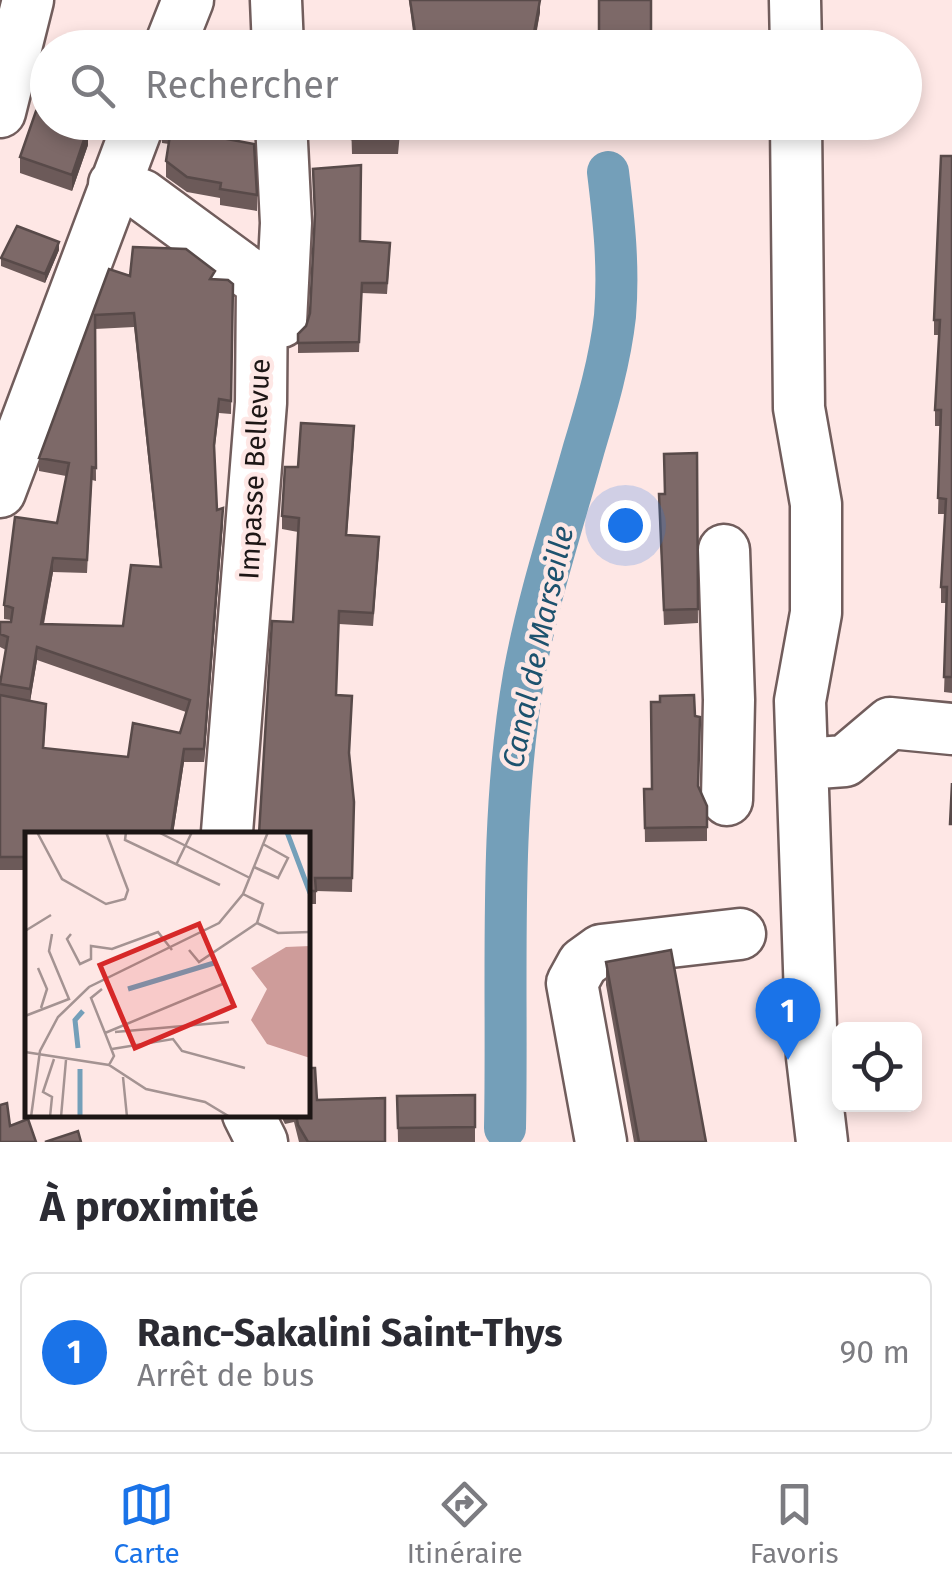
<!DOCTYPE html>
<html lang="fr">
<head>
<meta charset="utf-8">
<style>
	:root { --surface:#fff; --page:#f7f7f7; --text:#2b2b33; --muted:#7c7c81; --line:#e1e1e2; --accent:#1a73e8 }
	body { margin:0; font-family:"Fira Sans",sans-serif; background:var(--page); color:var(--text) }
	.controls { position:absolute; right:30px; bottom:30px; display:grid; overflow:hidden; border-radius:15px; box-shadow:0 5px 15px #0003 }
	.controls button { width:90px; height:90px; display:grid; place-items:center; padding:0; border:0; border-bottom:2px solid var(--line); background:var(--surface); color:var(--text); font:50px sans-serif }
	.you { position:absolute; left:625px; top:525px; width:35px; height:35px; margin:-25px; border:8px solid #fff; border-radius:50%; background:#1a73e8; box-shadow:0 0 0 15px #1a73e833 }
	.badge { display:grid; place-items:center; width:65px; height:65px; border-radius:50%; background:var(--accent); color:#fff; font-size:32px; font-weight:700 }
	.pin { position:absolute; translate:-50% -82px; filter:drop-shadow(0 2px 5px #0008) }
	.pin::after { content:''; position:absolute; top:52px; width:35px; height:30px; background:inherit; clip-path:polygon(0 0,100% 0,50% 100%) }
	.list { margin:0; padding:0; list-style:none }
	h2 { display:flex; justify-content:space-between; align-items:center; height:130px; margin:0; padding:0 40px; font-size:42px }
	h2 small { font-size:32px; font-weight:400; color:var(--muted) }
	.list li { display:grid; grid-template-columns:65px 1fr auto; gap:30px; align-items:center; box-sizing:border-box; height:160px; margin:0 20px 20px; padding:0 20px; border:2px solid var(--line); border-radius:15px }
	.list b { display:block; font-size:38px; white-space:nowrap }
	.list p { margin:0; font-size:32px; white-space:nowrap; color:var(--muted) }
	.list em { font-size:32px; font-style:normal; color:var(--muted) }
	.icon { flex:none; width:55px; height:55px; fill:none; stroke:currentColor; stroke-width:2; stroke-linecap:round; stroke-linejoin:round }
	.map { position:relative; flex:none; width:952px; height:1142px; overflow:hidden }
	.search { position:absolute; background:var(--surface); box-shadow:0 5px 15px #0003; left:30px; right:30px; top:30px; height:110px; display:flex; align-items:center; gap:25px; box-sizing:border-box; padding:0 35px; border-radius:55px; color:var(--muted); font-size:38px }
	.sheet { height:310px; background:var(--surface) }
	nav { display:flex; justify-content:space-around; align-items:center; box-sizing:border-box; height:140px; border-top:2px solid var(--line); background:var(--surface); font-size:28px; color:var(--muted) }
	nav a { display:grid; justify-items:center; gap:5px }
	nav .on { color:var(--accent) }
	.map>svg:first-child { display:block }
</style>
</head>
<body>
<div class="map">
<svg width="952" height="1142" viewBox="0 0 952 1142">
	<rect width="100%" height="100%" fill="#fee7e5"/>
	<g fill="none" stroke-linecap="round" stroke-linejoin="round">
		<path stroke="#749fb9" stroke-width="42" d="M 505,1128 C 508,977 498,825 524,675 C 538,598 563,523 584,448 C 597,405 610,361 615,316 C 619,267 614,221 608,172"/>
		<defs>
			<path id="minor" d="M 276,0 L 278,48
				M 795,0 L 796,48
				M 169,48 L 188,0
				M 0,112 L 28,0
				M 796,122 L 799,408 L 816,504 L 816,613 L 800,701 L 812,1057 L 822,1142
				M 114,184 L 142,195 L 262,283 L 261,403 L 227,832
				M 281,322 L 286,223 L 281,122
				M 0,492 L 139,122
				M 724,550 L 729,700 L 727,800
				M 804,764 L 845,761 L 890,723 L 952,729
				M 248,1114 L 262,1142
				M 601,1142 L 572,983 L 583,963 L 601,950 L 740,934"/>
		</defs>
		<use href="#minor" stroke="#715d5c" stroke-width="55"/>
		<use href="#minor" stroke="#fff" stroke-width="50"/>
	</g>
	<path fill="#6c5a59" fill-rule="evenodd" d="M 409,0 L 540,0 L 540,12 L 534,48 L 503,46 L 415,48 Z
		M 236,122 L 231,140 L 257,195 L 257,211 L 220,205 L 220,198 L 187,192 L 166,177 L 166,161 L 169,144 L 162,143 L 162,127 Z
		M 351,122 L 401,122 L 398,154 L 352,154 Z
		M 88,145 L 72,191 L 20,173 L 20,157 Z
		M 952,156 L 952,693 L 944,692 L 947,603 L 941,603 L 941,587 L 945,514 L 938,514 L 940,426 L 935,426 L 935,410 L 939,335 L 934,335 L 934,320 Z
		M 360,241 L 390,253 L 387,294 L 362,293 L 359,352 L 298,353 L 298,334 L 306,326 Z
		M 59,250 L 45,283 L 1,266 L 1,258 Z
		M 109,269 L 130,276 L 215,279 L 233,284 L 231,414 L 219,413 L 214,454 L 217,510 L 223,522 L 204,762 L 184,762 L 173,834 L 28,834 L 28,870 L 0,870 L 0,684 L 6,650 L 0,647 L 0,622 L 11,622 L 11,620 L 4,619 L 4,605 L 57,523 L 66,476 L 39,471 L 39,458 ZM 134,327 L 160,567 L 123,626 L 44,624 L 53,572 L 87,573 L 92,480 L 96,481 L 95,329 ZM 37,660 L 186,712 L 180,733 L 128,757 L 44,748 L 46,718 L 30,701 Z
		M 354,440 L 347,535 L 379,550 L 373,626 L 339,624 L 336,695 L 352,709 L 349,758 L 354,802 L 352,892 L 316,891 L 316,904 L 308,904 L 308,834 L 293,622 L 298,532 L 282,529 L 282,516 L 298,467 Z
		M 697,453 L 698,623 L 664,625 L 659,509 L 665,494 Z
		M 699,786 L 707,806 L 707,841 L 645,842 L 644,789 Z
		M 606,962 L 706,1142 L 634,1142 L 606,985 Z
		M 475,1095 L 475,1142 L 398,1142 L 397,1096 Z
		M 317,1100 L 385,1142 L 299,1142 L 294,1122 L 285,1124 L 280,1114 L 308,1114 Z"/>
	<path fill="#584a49" d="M 540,0 L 540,12 L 533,48 L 533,38 Z
		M 232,122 L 236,122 L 227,155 L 227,139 Z
		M 88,128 L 88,145 L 72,191 L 72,175 Z
		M 59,242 L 59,250 L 45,283 L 45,274 Z
		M 223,508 L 223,522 L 204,762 L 204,749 Z
		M 53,558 L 53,572 L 41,637 L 41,624 Z
		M 37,647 L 37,660 L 30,702 L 30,689 Z
		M 184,749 L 184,762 L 173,834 L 171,834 Z"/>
	<path fill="#7d6968" stroke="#584a49" stroke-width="2.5" fill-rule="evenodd" d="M 410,0 L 540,0 L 533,38 L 503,32 L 417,45 Z
		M 599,0 L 651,0 L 651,32 L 674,32 L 674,48 L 599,48 Z
		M 36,111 L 48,115 L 48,122 L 71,122 L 88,128 L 72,175 L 20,157 Z
		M 163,122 L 232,122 L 227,139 L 254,144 L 257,195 L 220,189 L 221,183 L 187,177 L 166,161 L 171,129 L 162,127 Z
		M 352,122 L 399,122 L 398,138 L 352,139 Z
		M 941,156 L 952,156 L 952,677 L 944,677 L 947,587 L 941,587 L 946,499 L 938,498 L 941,410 L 935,410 L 940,320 L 934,320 Z
		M 361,165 L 360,241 L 390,243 L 387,283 L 362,283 L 359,342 L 298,343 L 298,334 L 306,326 L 310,313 L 315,214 L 313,169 Z
		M 17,226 L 59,242 L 45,274 L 1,258 Z
		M 133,247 L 186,249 L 215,271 L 210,279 L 228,280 L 233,284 L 231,401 L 219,399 L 214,445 L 217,510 L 223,508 L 204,749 L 184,749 L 171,834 L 28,834 L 28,857 L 0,857 L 0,695 L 46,704 L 43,748 L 128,757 L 133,723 L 180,733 L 190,700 L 37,647 L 30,689 L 0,684 L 8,637 L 0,634 L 0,622 L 11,622 L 13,608 L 4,605 L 15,517 L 57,523 L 69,463 L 39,458 L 109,269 L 130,276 ZM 134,313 L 161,567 L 131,565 L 123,626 L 41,624 L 53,558 L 87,560 L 92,467 L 96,468 L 95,315 Z
		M 301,423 L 354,426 L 346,535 L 379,537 L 373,613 L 339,611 L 336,695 L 352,696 L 349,753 L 354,802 L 352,878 L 315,878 L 316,891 L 308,891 L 308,834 L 259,834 L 272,621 L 293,622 L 299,518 L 282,516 L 285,467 L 298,467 Z
		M 697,453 L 698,609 L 664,610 L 659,494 L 665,494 L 664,454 Z
		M 694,695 L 695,716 L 700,717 L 698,786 L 707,806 L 707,827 L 645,828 L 644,789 L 652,789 L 651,702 L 660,702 L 660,696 Z
		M 952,783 L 952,824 L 950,824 Z
		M 671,950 L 706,1142 L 639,1142 L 606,962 Z
		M 308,1068 L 315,1068 L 317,1100 L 385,1098 L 385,1142 L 308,1142 L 298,1125 L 296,1114 L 308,1114 Z
		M 475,1095 L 475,1127 L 398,1128 L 397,1096 Z
		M 7,1103 L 10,1126 L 28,1119 L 36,1142 L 0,1142 L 0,1105 Z
		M 78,1131 L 81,1142 L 45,1142 Z"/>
	<g text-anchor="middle" stroke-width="9" stroke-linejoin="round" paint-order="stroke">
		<g font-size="28" fill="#1d1615" stroke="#fee7e5">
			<text transform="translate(254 469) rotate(-87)" y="10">Impasse Bellevue</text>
		</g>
		<g font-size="30" font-style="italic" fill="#1d526e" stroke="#fee7e5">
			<text transform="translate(538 647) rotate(-78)" y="10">Canal de Marseille</text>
		</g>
	</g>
	<g transform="translate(25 832)">
		<rect width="285" height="285" fill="#fee7e5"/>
		<path d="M 285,114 L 285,226 L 242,212 L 226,188 L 242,157 L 226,136 L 261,115 Z" fill="#ce9c9a"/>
		<path fill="none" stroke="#749fb9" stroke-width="5" d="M 262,0 L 285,61M 103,157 L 189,131M 53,216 L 50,188 L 58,179M 55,285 L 55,237"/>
		<path fill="none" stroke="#a49392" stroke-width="2.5" d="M 12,0 L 37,47 L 81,72 L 100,67 L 103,58 L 81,0M 101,0 L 100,8 L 195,53M 133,0 L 225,46M 151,33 L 167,0M 229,35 L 253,46 L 263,26 L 238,12M 232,91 L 253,101 L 285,100M 0,99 L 26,83M 46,102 L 42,107 L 55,132 L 66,127 L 66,114 L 87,117 L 133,100 L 147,118M 164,118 L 174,130 L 232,91 L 238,72 L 218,62M 13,136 L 22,157 L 16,176M 77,157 L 66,166 L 80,201M 0,184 L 44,167 L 24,119 L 27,102M 90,200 L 204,190M 87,217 L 148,207 L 157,219 L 220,236M 0,220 L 84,233 L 121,257 L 180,270 L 205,285M 84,233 L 89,224 L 80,201 L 200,151M 98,245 L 102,285M 6,285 L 15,219 L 33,185 L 64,155 L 194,91 L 218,62 L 243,0M 25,285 L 27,265 L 18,260 L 29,227M 36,285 L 41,228"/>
		<path fill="#d62828" fill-opacity="0.15" stroke="#d62828" stroke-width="5" d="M 174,92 L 209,174 L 110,216 L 75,133 Z"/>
		<rect width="285" height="285" fill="none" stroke="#1d1615" stroke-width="5"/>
	</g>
</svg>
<div class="controls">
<button><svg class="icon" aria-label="locate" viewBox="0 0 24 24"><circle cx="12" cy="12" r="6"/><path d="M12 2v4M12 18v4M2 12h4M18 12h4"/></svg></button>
</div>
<div class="you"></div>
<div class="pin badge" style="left:788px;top:1060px">1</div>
<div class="search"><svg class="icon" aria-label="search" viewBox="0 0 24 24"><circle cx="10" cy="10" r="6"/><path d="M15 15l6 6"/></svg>Rechercher</div>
</div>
<section class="sheet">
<h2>À proximité<small></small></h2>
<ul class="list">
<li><span class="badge">1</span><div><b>Ranc-Sakalini Saint-Thys</b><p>Arrêt de bus</p></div><em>90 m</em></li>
</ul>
</section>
<nav>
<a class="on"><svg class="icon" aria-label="map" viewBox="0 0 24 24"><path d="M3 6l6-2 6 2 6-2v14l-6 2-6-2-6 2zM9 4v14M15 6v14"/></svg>Carte</a>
<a><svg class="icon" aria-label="directions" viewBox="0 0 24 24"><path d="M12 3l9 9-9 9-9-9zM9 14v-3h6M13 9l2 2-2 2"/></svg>Itinéraire</a>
<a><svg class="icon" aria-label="saved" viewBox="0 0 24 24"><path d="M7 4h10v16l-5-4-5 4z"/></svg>Favoris</a>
</nav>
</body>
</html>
